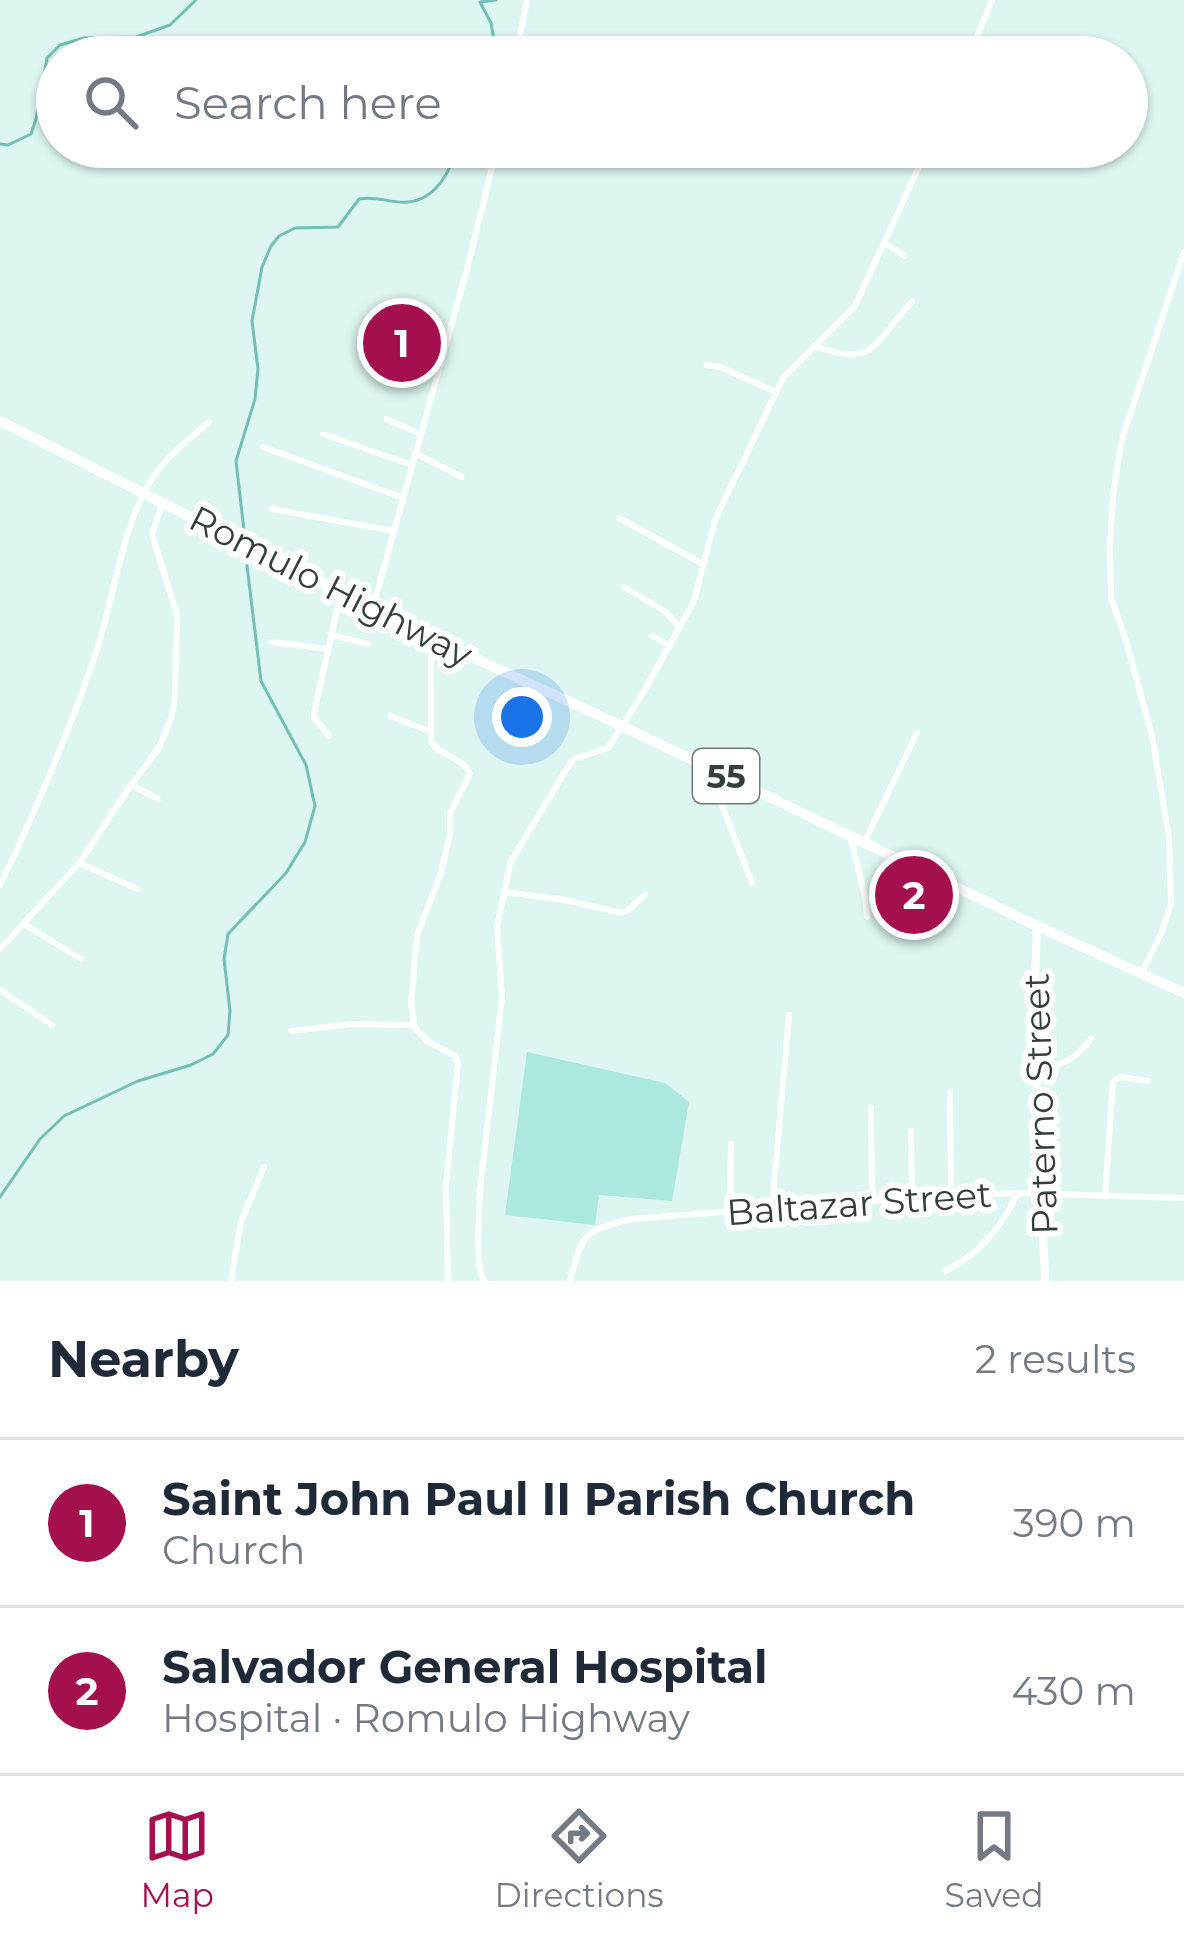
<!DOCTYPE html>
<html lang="en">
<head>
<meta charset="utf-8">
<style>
	:root { --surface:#fff; --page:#f6f6f7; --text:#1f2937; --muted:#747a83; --line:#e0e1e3; --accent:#a4104d }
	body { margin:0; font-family:Montserrat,sans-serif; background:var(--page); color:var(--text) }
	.you { position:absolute; left:522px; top:717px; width:42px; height:42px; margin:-30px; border:9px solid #fff; border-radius:50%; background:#1a73e8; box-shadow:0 0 0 18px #1a73e833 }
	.badge { display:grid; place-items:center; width:78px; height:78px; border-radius:50%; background:var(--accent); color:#fff; font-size:39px; font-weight:700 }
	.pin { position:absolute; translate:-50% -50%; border:6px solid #fff; box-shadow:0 3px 12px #0006 }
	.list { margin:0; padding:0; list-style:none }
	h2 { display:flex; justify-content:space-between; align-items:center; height:156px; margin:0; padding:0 48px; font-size:51px }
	h2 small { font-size:39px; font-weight:400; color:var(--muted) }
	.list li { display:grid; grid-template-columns:78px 1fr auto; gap:36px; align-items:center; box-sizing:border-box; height:168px; padding:0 48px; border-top:3px solid var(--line) }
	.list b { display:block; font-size:45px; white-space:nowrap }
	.list p { margin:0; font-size:39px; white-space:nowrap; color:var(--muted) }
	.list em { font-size:39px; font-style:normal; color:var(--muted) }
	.icon { flex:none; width:66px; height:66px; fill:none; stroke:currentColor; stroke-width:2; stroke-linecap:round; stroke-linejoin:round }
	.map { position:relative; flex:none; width:1184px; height:1281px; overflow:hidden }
	.search { position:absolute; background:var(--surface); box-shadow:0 3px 9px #0004; left:36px; right:36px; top:36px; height:132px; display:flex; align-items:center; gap:30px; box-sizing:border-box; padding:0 42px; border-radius:66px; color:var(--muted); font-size:45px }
	.sheet { height:492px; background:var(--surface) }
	nav { display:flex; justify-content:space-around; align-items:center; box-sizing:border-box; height:168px; border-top:3px solid var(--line); background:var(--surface); font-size:33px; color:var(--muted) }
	nav a { display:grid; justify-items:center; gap:6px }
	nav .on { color:var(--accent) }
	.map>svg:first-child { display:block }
</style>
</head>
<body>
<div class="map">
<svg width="1184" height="1281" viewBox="0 0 1184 1281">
	<rect width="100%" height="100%" fill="#ddf6f1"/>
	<path fill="#abe8df" d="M 527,1052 L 665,1083 L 689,1102 L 672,1201 L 599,1195 L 595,1225 L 505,1215 Z"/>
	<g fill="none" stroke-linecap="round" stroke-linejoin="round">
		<path stroke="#74bfb5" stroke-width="3" d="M 496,0 L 480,2 L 491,23 L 497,57
			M 0,144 L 8,145 L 31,134 L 36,119 L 47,58 L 60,45 L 84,38 L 136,37 L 170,25 L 196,0
			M 245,539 L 236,461 L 255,399 L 258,369 L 252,321 L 262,267 L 271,246 L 279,236 L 295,228 L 338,227 L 359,199 C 377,195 391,204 408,202 C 434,200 454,170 454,147
			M 0,1197 L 40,1139 L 64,1116 L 138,1081 L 191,1065 L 213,1054 L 228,1035 L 230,1011 L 224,959 L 228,934 L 286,873 L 305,842 L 315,806 L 306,765 L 261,681 L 245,549"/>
		<path stroke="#fff" stroke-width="6" d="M 516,57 L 527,0
			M 969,57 L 992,0
			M 884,243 L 905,256
			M 814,346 C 876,369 872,343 912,302
			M 706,365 L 720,367 L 776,392
			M 386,419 L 421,434
			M 323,434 L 412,465
			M 263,447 L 403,498
			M 415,453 L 462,477
			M 272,509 L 394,531
			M 619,518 L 703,564
			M 624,587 L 666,612 L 680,628
			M 373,607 L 468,265 L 497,147
			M 331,635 L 368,644
			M 652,636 L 670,646
			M 431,638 L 431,742 C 441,757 465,758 470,774 L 450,813 L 450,834 L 440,876 L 417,935 L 411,1004 L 415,1028 L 427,1041 L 455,1056 L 458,1063 L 446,1186 L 448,1281
			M 271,642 L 328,649
			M 390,716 L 429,731
			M 512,720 L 531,686
			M 329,736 L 314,718 L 314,713 L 341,592
			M 709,771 L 752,883
			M 137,788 L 158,799
			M 851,839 L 865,897 L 867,917
			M 864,843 L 917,733
			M 79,863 L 138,889
			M 0,885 C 36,811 68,734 95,656 C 114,600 122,520 156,473 C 170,453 191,438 209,422
			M 505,892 L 565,900 L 621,913 L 627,911 L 645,895
			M 24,924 L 81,959
			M 0,949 L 80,862 L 131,785 L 158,749 L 171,719 L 175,697 L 177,615 L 152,534 L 162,505
			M 1141,974 L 1161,934 L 1171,904 L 1169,838 L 1152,736 L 1127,644 L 1111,597 L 1110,547 L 1113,494 L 1122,439 L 1184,252
			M 0,990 L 52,1025
			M 291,1031 L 352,1024 L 414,1025
			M 1036,1071 C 1061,1066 1077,1059 1091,1038
			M 950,1092 L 951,1195
			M 871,1108 L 872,1200
			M 911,1131 L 912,1197
			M 1105,1196 L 1113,1081 L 1120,1077 L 1148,1081
			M 772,1207 L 789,1015
			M 730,1212 L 731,1144
			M 945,1271 C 980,1254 1001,1227 1018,1193
			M 231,1281 L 241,1221 L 264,1167
			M 484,1281 L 480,1272 L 478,1245 L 480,1190 L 502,997 L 497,926 L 511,861 L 566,770 L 574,759 L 608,748 L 643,693 L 694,601 L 715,520 L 783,378 L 855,306 L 928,147
			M 570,1281 C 583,1233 583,1231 631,1219 L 944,1195 L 1018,1193 L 1184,1198"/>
		<path stroke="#fff" stroke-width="8" d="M 1037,926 L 1034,1008 L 1045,1281"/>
		<path stroke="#fff" stroke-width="10" d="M 0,421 L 431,638 L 622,726 L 1037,926 L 1184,993"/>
	</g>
	<g text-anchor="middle" stroke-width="12" stroke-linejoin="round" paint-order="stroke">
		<rect fill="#fff" stroke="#717876" stroke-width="3" x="693" y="749" width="66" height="54" rx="9"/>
		<g font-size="33" font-weight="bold" fill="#343e3c">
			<text x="726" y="788">55</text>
		</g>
		<g font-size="36" fill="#343e3c" stroke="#fff">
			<text transform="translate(331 586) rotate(27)" y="13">Romulo Highway</text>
			<text transform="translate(1040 1104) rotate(-92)" y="13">Paterno Street</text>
			<text transform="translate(859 1203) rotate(-4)" y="13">Baltazar Street</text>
		</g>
	</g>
</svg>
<div class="you"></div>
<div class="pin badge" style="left:402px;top:343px">1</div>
<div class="pin badge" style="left:914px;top:895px">2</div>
<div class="search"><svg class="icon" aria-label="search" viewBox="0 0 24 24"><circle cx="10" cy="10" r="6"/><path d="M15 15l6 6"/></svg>Search here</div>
</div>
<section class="sheet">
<h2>Nearby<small>2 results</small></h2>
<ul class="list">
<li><span class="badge">1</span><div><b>Saint John Paul II Parish Church</b><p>Church</p></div><em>390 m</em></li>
<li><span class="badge">2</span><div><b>Salvador General Hospital</b><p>Hospital · Romulo Highway</p></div><em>430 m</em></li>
</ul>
</section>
<nav>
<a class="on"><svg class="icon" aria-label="map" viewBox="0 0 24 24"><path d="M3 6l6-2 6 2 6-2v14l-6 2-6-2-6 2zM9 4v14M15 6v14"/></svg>Map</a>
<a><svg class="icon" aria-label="directions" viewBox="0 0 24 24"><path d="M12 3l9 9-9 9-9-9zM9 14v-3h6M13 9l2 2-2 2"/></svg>Directions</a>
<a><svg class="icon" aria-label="saved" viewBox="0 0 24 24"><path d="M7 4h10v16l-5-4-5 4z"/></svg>Saved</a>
</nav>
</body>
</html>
